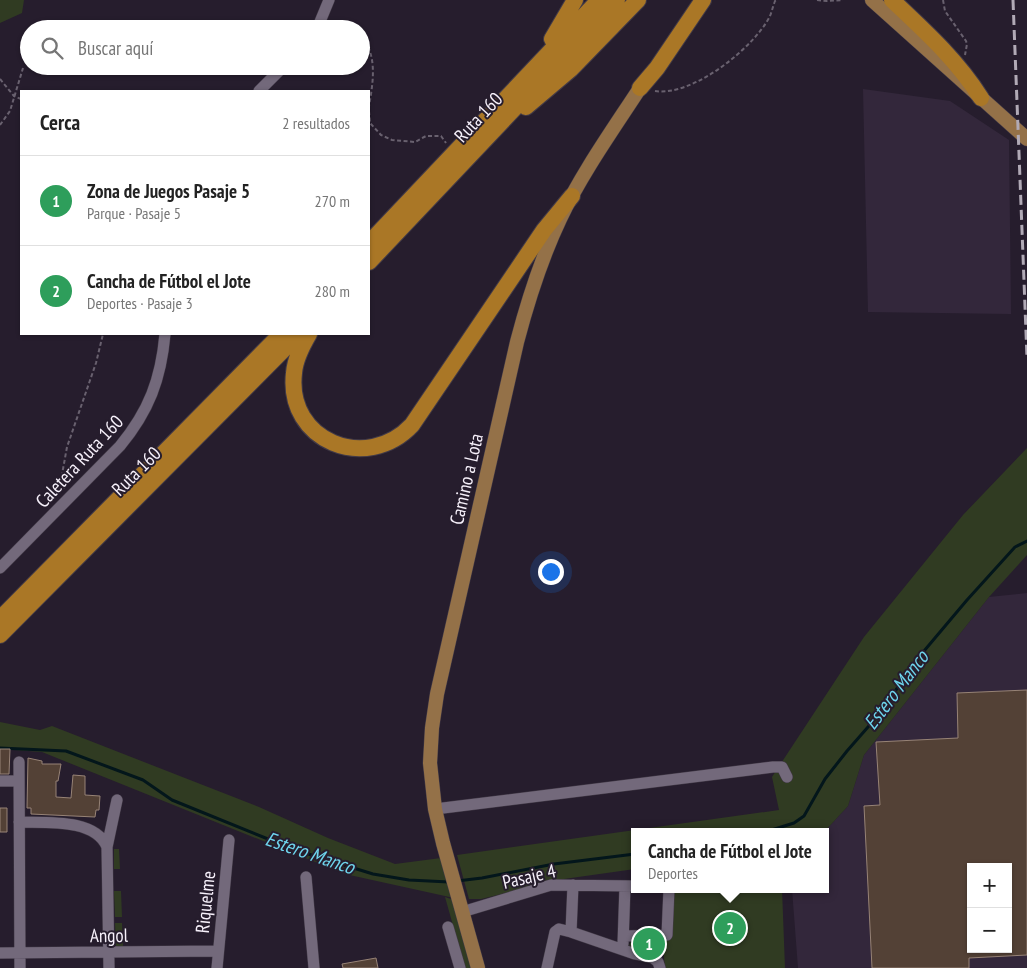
<!DOCTYPE html>
<html lang="es">
<head>
<meta charset="utf-8">
<style>
	:root { --surface:#fff; --page:#f6f6f6; --text:#222; --muted:#767676; --line:#e0e0e0; --accent:#3a6d78 }
	body { margin:0; font-family:"PT Sans Narrow",sans-serif; background:var(--page); color:var(--text) }
	.controls { position:absolute; right:15px; bottom:15px; display:grid; overflow:hidden; border-radius:0px; box-shadow:0 1px 4px #0004 }
	.controls button { width:45px; height:45px; display:grid; place-items:center; padding:0; border:0; border-bottom:1px solid var(--line); background:var(--surface); color:var(--text); font:25px sans-serif }
	.you { position:absolute; left:550px; top:571px; width:18px; height:18px; margin:-12px; border:4px solid #fff; border-radius:50%; background:#1a73e8; box-shadow:0 0 0 8px #1a73e833 }
	.badge { display:grid; place-items:center; width:32px; height:32px; border-radius:50%; background:var(--accent); color:#fff; font-size:16px; font-weight:700 }
	.pin { position:absolute; translate:-50% -50%; border:2px solid #fff; box-shadow:0 1px 5px #0006 }
	.popup { position:absolute; left:631px; top:828px; width:198px; height:65px; box-sizing:border-box; display:grid; place-content:center; border-radius:0px; background:var(--surface); filter:drop-shadow(0 1px 4px #0005); font-size:16px; white-space:nowrap; color:var(--muted) }
	.popup b { font-size:19px; color:var(--text) }
	.popup::after { content:''; position:absolute; left:50%; top:100%; margin-left:-10px; border:10px solid transparent; border-top-color:var(--surface) }
	.list { margin:0; padding:0; list-style:none }
	h2 { display:flex; justify-content:space-between; align-items:center; height:65px; margin:0; padding:0 20px; font-size:21px }
	h2 small { font-size:16px; font-weight:400; color:var(--muted) }
	.list li { display:grid; grid-template-columns:32px 1fr auto; gap:15px; align-items:center; box-sizing:border-box; height:90px; padding:0 20px; border-top:1px solid var(--line) }
	.list b { display:block; font-size:19px; white-space:nowrap }
	.list p { margin:0; font-size:16px; white-space:nowrap; color:var(--muted) }
	.list em { font-size:16px; font-style:normal; color:var(--muted) }
	.icon { flex:none; width:28px; height:28px; fill:none; stroke:currentColor; stroke-width:2; stroke-linecap:round; stroke-linejoin:round }
	.map { position:relative; flex:none; width:1027px; height:968px; overflow:hidden }
	.search { position:absolute; background:var(--surface); box-shadow:0 1px 4px #0004; left:20px; top:20px; width:350px; height:55px; display:flex; align-items:center; gap:12px; box-sizing:border-box; padding:0 18px; border-radius:28px; color:var(--muted); font-size:19px }
	.panel { position:absolute; background:var(--surface); box-shadow:0 1px 4px #0004; left:20px; top:90px; width:350px; height:245px; border-radius:0px }
	.map>svg:first-child { display:block }
</style>
</head>
<body>
<div class="map">
<svg width="1027" height="968" viewBox="0 0 1027 968">
	<rect width="100%" height="100%" fill="#261d2d"/>
	<path fill="#33273b" fill-rule="evenodd" d="M 863,89 L 950,101 L 1009,140 L 1011,314 L 868,312 Z
		M 1027,593 L 1027,968 L 798,968 L 792,889 L 825,889 L 825,832 L 824,832 L 848,806 L 864,755 L 989,597 ZM 971,867 L 1008,867 L 1008,949 L 971,949 Z"/>
	<path fill="#303b22" d="M 0,0 L 24,0 L 22,13 L 0,23 Z
		M 1027,448 L 1027,555 L 989,597 L 864,755 L 848,806 L 824,832 L 635,832 L 635,869 L 564,879 L 481,899 L 469,899 L 457,855 L 779,810 L 772,777 L 864,637 L 963,515 Z
		M 0,722 L 40,730 L 52,726 L 259,807 L 328,838 L 395,864 L 441,858 L 454,898 L 345,874 L 42,752 L 0,749 Z
		M 114,849 L 119,849 L 120,869 L 114,869 Z
		M 673,889 L 782,889 L 785,968 L 665,968 L 662,937 Z
		M 114,891 L 121,891 L 122,917 L 115,917 Z
		M 445,897 L 454,900 L 473,968 L 465,968 Z
		M 115,923 L 122,923 L 123,946 L 116,946 Z
		M 632,940 L 661,940 L 661,951 L 633,950 L 629,945 Z"/>
	<g fill="none" stroke-linecap="round" stroke-linejoin="round">
		<path stroke="#03161b" stroke-width="3" d="M 0,748 L 66,751 L 143,780 L 172,800 L 273,841 L 305,853 L 373,874 L 409,880 L 449,882
			M 765,832 L 794,823 L 804,816 L 825,779 L 847,751 L 875,719 L 924,651 L 967,600 L 1015,547 L 1027,541
			M 457,881 L 482,878 L 554,864 L 635,854"/>
	</g>
	<path fill="#534136" stroke="#978376" fill-rule="evenodd" d="M 1027,690 L 1027,955 L 969,958 L 969,968 L 872,968 L 864,806 L 880,805 L 876,742 L 958,738 L 957,693 ZM 971,867 L 1008,867 L 1008,949 L 971,949 Z
		M 0,749 L 10,749 L 9,774 L 0,774 Z
		M 28,758 L 42,761 L 42,764 L 61,764 L 58,781 L 56,781 L 56,797 L 71,798 L 73,775 L 85,776 L 85,795 L 100,796 L 99,810 L 96,810 L 95,817 L 31,814 L 31,808 L 27,808 Z
		M 0,808 L 7,808 L 7,832 L 0,832 Z
		M 376,958 L 378,968 L 343,968 L 342,964 Z"/>
	<g fill="none" stroke-linecap="round" stroke-linejoin="round">
		<defs>
			<path id="minor" d="M 317,29 L 329,0
				M 259,91 L 284,66
				M 0,568 L 120,446 C 149,411 161,379 165,334
				M 19,762 L 20,968
				M 0,781 L 18,781
				M 435,809 L 773,767 L 782,767 L 787,777
				M 19,822 C 45,823 95,818 107,847
				M 306,877 L 314,968
				M 462,912 L 551,885 L 635,886
				M 448,927 L 460,968
				M 571,932 L 573,885
				M 624,936 L 667,935 L 669,889
				M 623,944 L 625,886
				M 0,953 L 218,951
				M 109,968 L 107,847 L 117,800
				M 217,968 L 229,840
				M 547,968 L 555,932 L 559,929 L 571,932 L 635,954 L 653,958 L 658,962 L 660,968"/>
			<path id="major" d="M 872,0 L 1027,139
				M 478,968 L 443,843 L 435,809 L 430,763 L 432,728 L 437,694 L 517,342 C 528,300 541,259 560,219 C 582,173 612,131 640,88"/>
			<path id="highway" d="M 892,0 C 925,31 957,60 981,98
				M 552,39 L 575,0
				M 640,88 L 657,68 L 703,0
				M 526,107 L 571,69 L 638,0
				M 369,243 L 599,0
				M 369,262 L 617,0
				M 309,334 C 302,346 295,359 294,373 C 286,442 367,473 412,425 L 544,230 L 572,196
				M 0,619 L 281,334
				M 0,635 L 299,334"/>
		</defs>
		<use href="#minor" stroke="#423a47" stroke-width="12"/>
		<use href="#major" stroke="#423a47" stroke-width="15"/>
		<use href="#highway" stroke="#423a47" stroke-width="18"/>
		<path stroke="#69616f" stroke-width="2" stroke-dasharray="4 2.5" stroke-linecap="butt" d="M 817,0 L 827,1 L 843,0
			M 943,0 L 945,11 L 966,41 L 967,44 L 965,55
			M 331,24 L 350,29
			M 361,36 C 378,55 373,83 369,106
			M 0,79 L 14,96 L 21,99
			M 655,91 C 692,97 754,48 770,16 C 772,11 773,6 775,1 L 778,0
			M 369,111 L 370,123 L 381,135 L 392,140 L 415,142 L 426,136 L 441,136 L 446,143
			M 0,125 L 10,111 L 23,68
			M 64,489 L 61,480 L 67,447 L 96,363 L 103,334"/>
		<use href="#minor" stroke="#73697b" stroke-width="11"/>
		<use href="#major" stroke="#947148" stroke-width="14"/>
		<use href="#highway" stroke="#aa7726" stroke-width="16"/>
		<path stroke="#b1aab6" stroke-width="3" stroke-dasharray="10 5" stroke-linecap="butt" d="M 1013,0 L 1027,358"/>
	</g>
	<g text-anchor="middle" stroke-width="4" stroke-linejoin="round" paint-order="stroke">
		<g font-size="19" fill="#f6f0fa" stroke="#261d2d">
			<text transform="translate(478 117) rotate(-47)" y="7">Ruta 160</text>
			<text transform="translate(79 461) rotate(-47)" y="7">Caletera Ruta 160</text>
			<text transform="translate(136 471) rotate(-45)" y="7">Ruta 160</text>
			<text transform="translate(466 479) rotate(-77)" y="7">Camino a Lota</text>
			<text transform="translate(529 876) rotate(-13)" y="7">Pasaje 4</text>
			<text transform="translate(205 902) rotate(-84)" y="7">Riquelme</text>
			<text transform="translate(109 935) rotate(-1)" y="7">Angol</text>
		</g>
		<g font-size="20" font-style="italic" fill="#6ed4ec" stroke="#261d2d">
			<text transform="translate(896 690) rotate(-53)" y="7">Estero Manco</text>
			<text transform="translate(310 853) rotate(19)" y="7">Estero Manco</text>
		</g>
	</g>
</svg>
<div class="controls">
<button>+</button>
<button>−</button>
</div>
<div class="you"></div>
<div class="pin badge" style="left:649px;top:944px;background:#2e9e5b">1</div>
<div class="pin badge" style="left:730px;top:928px;background:#2e9e5b">2</div>
<div class="popup"><b>Cancha de Fútbol el Jote</b>Deportes</div>
<div class="search"><svg class="icon" aria-label="search" viewBox="0 0 24 24"><circle cx="10" cy="10" r="6"/><path d="M15 15l6 6"/></svg>Buscar aquí</div>
<section class="panel">
<h2>Cerca<small>2 resultados</small></h2>
<ul class="list">
<li><span class="badge" style="background:#2e9e5b">1</span><div><b>Zona de Juegos Pasaje 5</b><p>Parque · Pasaje 5</p></div><em>270 m</em></li>
<li><span class="badge" style="background:#2e9e5b">2</span><div><b>Cancha de Fútbol el Jote</b><p>Deportes · Pasaje 3</p></div><em>280 m</em></li>
</ul>
</section>
</div>
</body>
</html>
